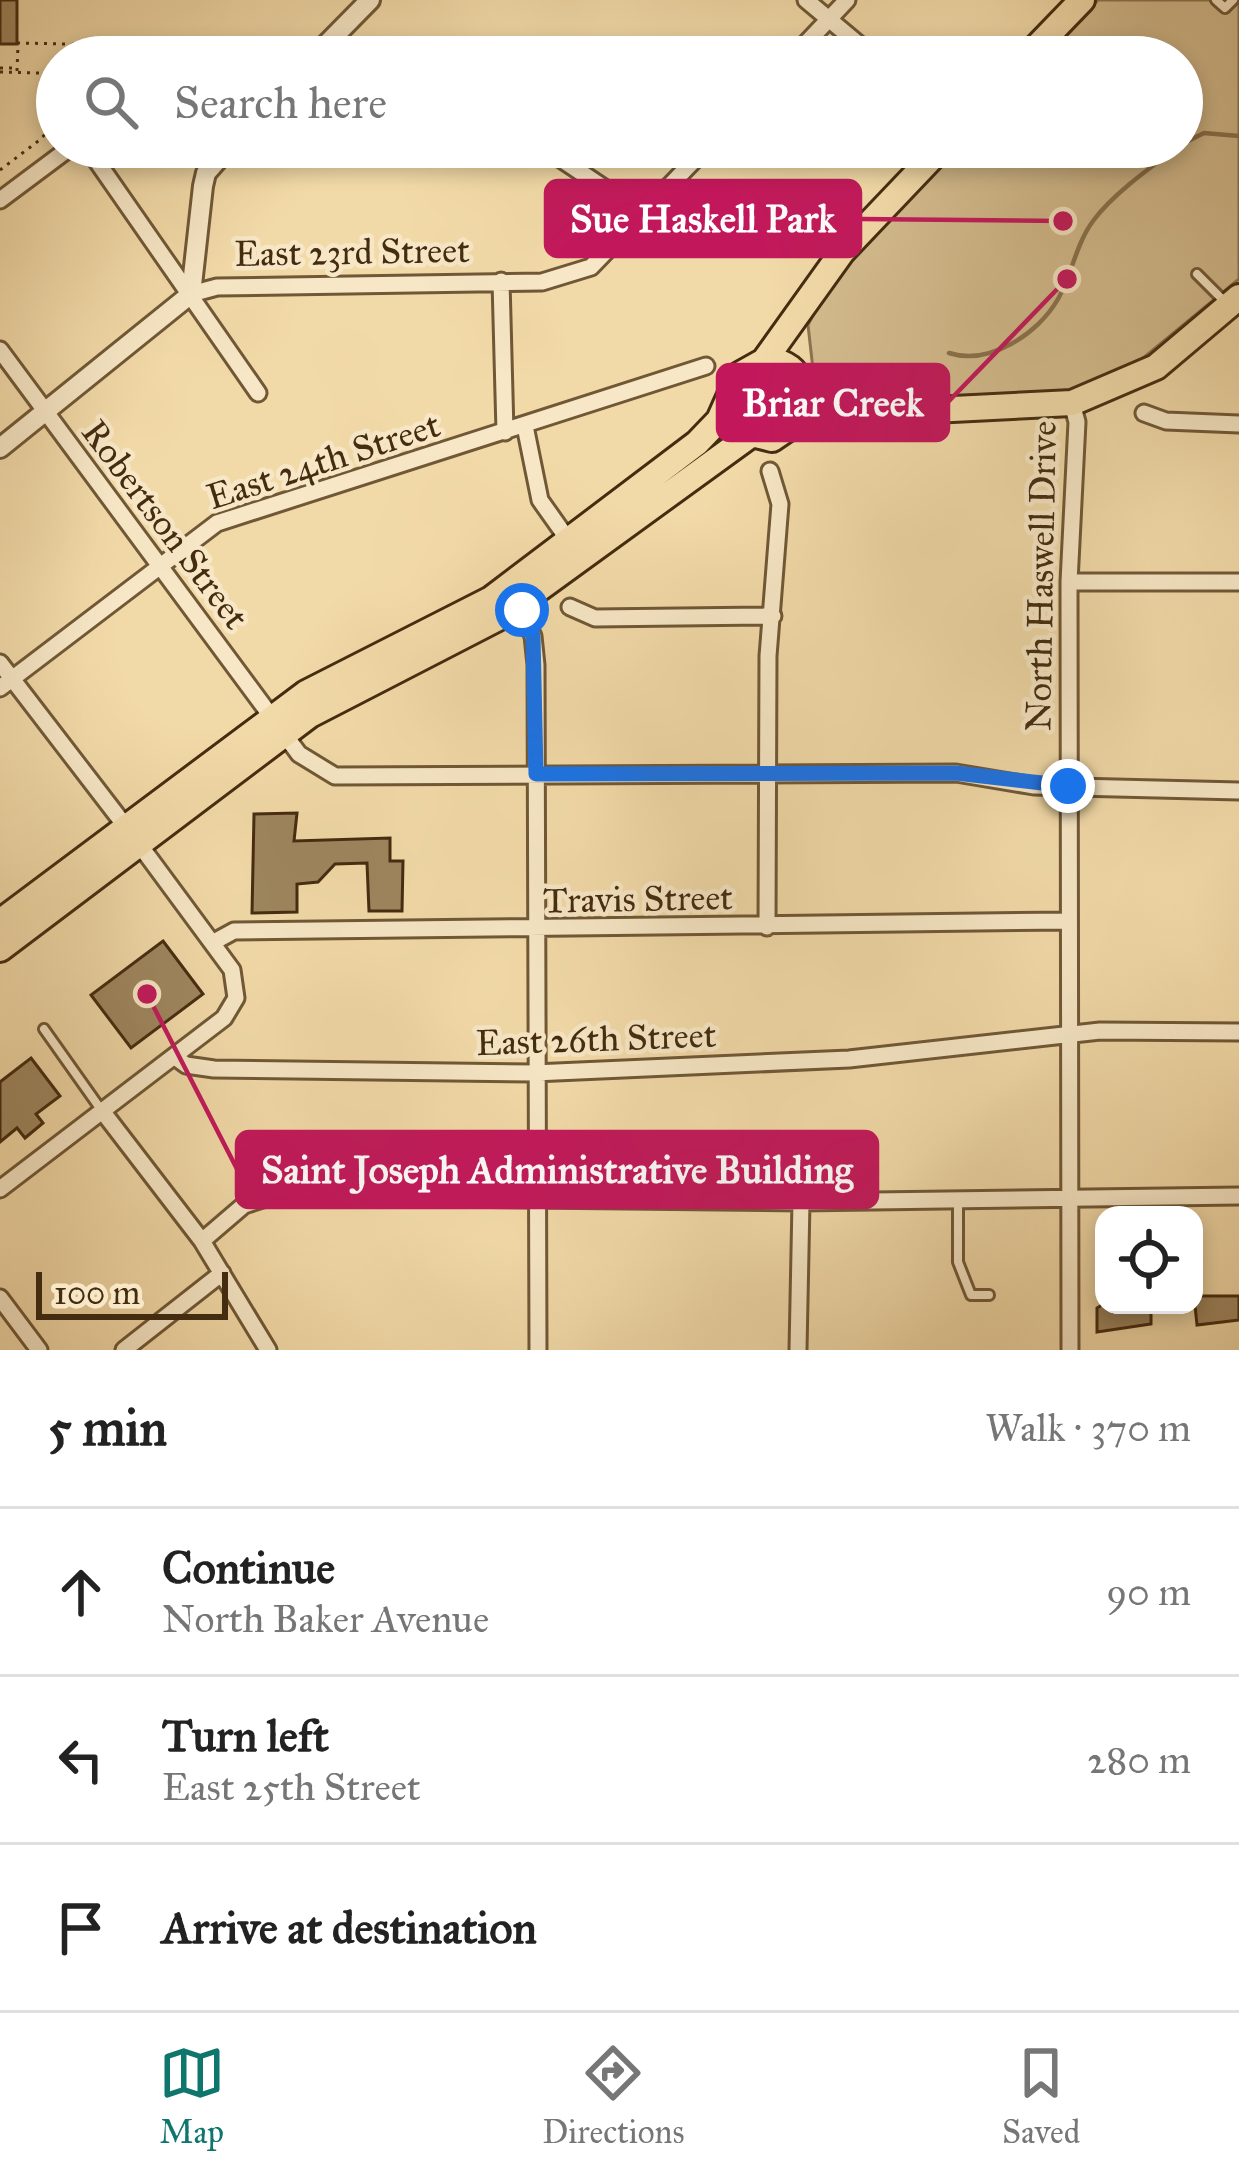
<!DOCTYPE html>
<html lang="en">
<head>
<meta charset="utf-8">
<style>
	:root { --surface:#fff; --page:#f2f2f2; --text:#222; --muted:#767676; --line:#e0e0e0; --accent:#0f766e }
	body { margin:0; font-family:"IM FELL Great Primer",serif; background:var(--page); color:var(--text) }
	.controls { position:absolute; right:36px; bottom:36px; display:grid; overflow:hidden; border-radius:24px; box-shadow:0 6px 18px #0003 }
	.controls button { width:108px; height:108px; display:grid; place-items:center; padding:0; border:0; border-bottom:3px solid var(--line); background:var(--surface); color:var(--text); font:60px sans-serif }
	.scale { position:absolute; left:36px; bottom:30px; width:192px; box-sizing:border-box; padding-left:12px; border:6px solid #442c10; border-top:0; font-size:33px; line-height:42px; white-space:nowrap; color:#442c10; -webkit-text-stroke:9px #f7e7c6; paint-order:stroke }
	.stop { position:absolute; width:36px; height:36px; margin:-27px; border:9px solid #1a73e8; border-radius:50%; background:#fff }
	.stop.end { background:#1a73e8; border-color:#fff; box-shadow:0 3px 12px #0008 }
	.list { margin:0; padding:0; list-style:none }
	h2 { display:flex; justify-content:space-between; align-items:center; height:156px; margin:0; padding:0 48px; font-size:51px }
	h2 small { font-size:39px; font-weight:400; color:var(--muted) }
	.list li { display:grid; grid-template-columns:78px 1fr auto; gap:36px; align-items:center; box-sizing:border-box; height:168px; padding:0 48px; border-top:3px solid var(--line) }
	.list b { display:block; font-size:45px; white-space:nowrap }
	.list p { margin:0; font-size:39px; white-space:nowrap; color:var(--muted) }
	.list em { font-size:39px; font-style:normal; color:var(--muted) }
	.icon { flex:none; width:66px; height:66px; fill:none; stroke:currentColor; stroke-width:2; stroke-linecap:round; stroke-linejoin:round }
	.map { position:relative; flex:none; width:1239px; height:1350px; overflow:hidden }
	.search { position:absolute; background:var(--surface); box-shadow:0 6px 18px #0003; left:36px; right:36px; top:36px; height:132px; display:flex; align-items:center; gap:30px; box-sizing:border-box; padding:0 42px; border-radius:66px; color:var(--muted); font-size:45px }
	.sheet { height:660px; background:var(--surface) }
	nav { display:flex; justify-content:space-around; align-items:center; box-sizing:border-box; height:168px; border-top:3px solid var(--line); background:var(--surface); font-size:33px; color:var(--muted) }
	nav a { display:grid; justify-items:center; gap:6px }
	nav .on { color:var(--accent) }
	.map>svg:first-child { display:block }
</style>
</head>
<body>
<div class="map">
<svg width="1239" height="1350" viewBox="0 0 1239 1350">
	<rect width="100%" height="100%" fill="#f2daa8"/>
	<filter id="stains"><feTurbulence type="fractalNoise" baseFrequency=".00167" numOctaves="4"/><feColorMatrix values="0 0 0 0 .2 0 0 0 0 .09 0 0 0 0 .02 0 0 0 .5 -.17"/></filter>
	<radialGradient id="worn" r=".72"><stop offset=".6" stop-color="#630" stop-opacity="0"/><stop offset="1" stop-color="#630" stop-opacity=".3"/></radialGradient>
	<path fill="#d4bc8e" stroke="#8c744f" stroke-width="3" d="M 1098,0 L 1239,0 L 1239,279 L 1131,368 L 1059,395 L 817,405 L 808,325 L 825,290 L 958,147 L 1182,147 L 1182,57 L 1044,57 Z"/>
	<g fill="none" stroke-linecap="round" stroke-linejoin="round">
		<path stroke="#89714c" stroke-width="4.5" d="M 1182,144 L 1204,133 L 1239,136
			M 949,353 C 989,366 1038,334 1058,299 C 1072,274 1076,244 1093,221 C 1113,194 1151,167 1178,147"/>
	</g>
	<path fill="#9e865f" stroke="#442c10" stroke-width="3" d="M 0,0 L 17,0 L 17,44 L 0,44 Z
		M 297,813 L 294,841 L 390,838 L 390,861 L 403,861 L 402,911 L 369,911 L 367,863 L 335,864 L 318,882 L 297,884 L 297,912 L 252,913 L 254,814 Z
		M 163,941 L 203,994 L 131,1048 L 91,995 Z
		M 31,1058 L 60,1096 L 36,1114 L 43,1123 L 25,1138 L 17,1128 L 0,1142 L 0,1082 Z
		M 1194,1296 L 1239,1296 L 1239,1320 L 1197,1325 Z
		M 1102,1305 L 1151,1305 L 1151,1324 L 1097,1332 L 1097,1308 Z"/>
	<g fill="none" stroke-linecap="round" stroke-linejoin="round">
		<defs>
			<path id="service" d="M 1216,0 L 1225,8 L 1233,0
				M 75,49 L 75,57
				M 119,57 L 119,49
				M 978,147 L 981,151
				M 1197,274 L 1224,301
				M 44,1029 L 102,1111
				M 958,1203 L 958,1262 L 971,1295 L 989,1295"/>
			<path id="minor" d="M 806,0 L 874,57
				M 793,57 L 847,0
				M 87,147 L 258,393
				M 543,147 L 643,214
				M 0,200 L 71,147
				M 501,281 L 505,432
				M 191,294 L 217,287 L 542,282 L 591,267 L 707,147
				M 0,350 L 299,754 L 335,776 L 956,773 L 1034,786 L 1239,791
				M 1144,413 L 1166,421 L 1239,424
				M 525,426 L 540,500 L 569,541
				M 1069,582 L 1239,582
				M 518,605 L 533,636 L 536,665 L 538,1350
				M 570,607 L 595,618 L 773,616
				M 0,663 L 126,827
				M 0,688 L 217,523 L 706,366
				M 767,927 L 768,656 L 780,504 L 770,471
				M 212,943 L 234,931 L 1068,921
				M 175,1057 L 186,1065 L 214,1069 L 534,1073 L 849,1059 L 1100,1031 L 1239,1032
				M 103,1112 L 202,1241 L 268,1350
				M 0,1189 L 224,1018 L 236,998 L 232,970 L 139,844
				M 202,1241 L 244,1205 L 272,1196 L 801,1202 L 1239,1196
				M 0,1298 L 39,1350
				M 124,1350 L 222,1273
				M 798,1350 L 801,1202
				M 1070,1350 L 1069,582 L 1077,422 L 1072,403"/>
			<path id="tertiary" d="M 314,57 L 370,0
				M 0,448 L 191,294 L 203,186 L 206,173 L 229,147"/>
			<path id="primary" d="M 1027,57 L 1082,0
				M 764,361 C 798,358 811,391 800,420
				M 0,922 L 306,693 L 491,599 L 697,443 L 719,420 L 739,375 L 764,361 L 842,252 L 942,147
				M 0,949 L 310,715 L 500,617 L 752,434 L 772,439 L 800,420 L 833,415 L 1072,403 L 1156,367 L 1239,297"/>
		</defs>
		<use href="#service" stroke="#705836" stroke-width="14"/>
		<use href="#minor" stroke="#705836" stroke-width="21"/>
		<use href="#tertiary" stroke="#705836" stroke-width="24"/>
		<use href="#primary" stroke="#442c10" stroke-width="30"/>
		<path stroke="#442c10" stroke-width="3" stroke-dasharray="3 6" stroke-linecap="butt" d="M 17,43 L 67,44
			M 0,68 L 16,68
			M 17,71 L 18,45
			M 0,72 L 39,73 L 57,80
			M 0,170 L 41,139 L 57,119"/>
		<use href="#service" stroke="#f7e7c6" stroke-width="8"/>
		<use href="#minor" stroke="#f7e7c6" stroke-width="15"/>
		<use href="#tertiary" stroke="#f7e7c6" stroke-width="18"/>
		<use href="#primary" stroke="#f2daa8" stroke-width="24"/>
	</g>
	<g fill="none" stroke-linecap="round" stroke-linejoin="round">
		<path stroke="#1a73e8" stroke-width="15" d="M 522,610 L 533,636 L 536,774 L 956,773 L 1068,786"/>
	</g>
	<g text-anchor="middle" stroke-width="9" stroke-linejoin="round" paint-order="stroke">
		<g font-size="36" fill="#442c10" stroke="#f7e7c6">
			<text transform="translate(352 251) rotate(-1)" y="13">East 23rd Street</text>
			<text transform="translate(323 460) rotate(-18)" y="13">East 24th Street</text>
			<text transform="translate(166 524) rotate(53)" y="13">Robertson Street</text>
			<text transform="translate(1040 576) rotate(-89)" y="13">North Haswell Drive</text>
			<text transform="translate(638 898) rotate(-1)" y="13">Travis Street</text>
			<text transform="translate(596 1038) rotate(-2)" y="13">East 26th Street</text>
		</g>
	</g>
	<path fill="none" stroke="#c2185b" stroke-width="4.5" d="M1063 221L860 219M1067 279L948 402M147 994L237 1169"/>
	<g fill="#c2185b" stroke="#f7e7c6" stroke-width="4.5">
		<circle cx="1063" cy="221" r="12"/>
		<circle cx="1067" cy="279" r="12"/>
		<circle cx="147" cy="994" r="12"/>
	</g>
	<g fill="#c2185b" stroke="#c2185b" stroke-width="4.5">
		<rect x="546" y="181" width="314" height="75" rx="12"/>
		<rect x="718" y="365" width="230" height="75" rx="12"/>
		<rect x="237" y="1132" width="640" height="75" rx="12"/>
	</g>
	<g font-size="39" text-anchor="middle" font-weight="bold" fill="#fff">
		<text x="703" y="232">Sue Haskell Park</text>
		<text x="833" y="416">Briar Creek</text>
		<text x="557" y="1183">Saint Joseph Administrative Building</text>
	</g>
	<rect width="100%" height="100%" filter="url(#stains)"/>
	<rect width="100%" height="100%" fill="url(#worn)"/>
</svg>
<div class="controls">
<button><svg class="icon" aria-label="locate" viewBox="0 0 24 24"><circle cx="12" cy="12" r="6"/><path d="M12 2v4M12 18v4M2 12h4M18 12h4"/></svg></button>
</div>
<div class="scale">100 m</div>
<div class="stop" style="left:522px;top:610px"></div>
<div class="stop end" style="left:1068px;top:786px"></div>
<div class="search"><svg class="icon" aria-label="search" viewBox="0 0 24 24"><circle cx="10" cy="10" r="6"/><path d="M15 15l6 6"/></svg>Search here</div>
</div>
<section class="sheet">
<h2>5 min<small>Walk · 370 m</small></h2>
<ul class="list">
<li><svg class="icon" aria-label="ahead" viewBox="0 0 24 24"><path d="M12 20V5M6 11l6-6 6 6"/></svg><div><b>Continue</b><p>North Baker Avenue</p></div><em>90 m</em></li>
<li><svg class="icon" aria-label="left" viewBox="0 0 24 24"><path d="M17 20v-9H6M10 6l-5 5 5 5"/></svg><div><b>Turn left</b><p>East 25th Street</p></div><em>280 m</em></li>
<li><svg class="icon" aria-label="arrive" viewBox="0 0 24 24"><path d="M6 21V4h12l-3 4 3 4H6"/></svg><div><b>Arrive at destination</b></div></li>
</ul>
</section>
<nav>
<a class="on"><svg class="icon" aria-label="map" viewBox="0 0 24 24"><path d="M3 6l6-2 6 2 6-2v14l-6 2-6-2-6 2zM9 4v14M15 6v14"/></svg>Map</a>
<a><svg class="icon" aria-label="directions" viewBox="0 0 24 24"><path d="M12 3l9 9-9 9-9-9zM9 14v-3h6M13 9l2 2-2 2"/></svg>Directions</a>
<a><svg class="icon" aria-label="saved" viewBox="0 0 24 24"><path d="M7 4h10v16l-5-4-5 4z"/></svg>Saved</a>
</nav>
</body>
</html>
